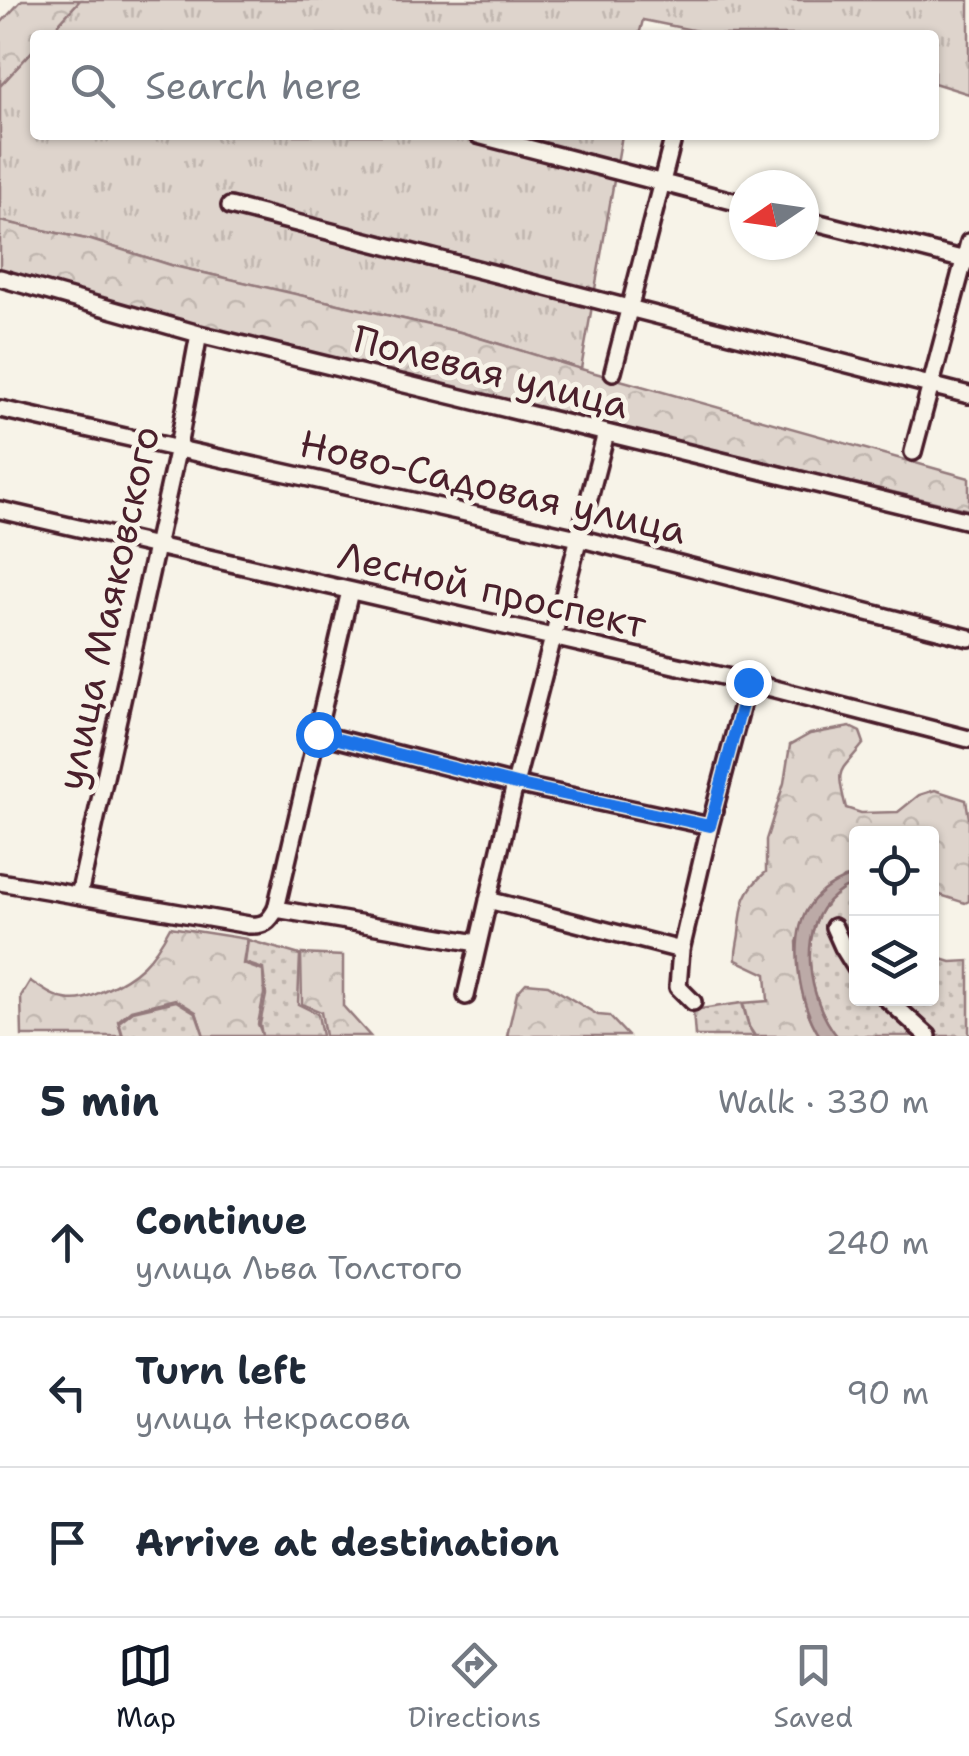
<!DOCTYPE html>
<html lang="en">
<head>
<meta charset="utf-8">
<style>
	:root { --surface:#fff; --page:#f6f6f7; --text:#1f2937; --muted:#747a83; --line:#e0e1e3; --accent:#111827 }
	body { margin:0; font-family:"Shantell Sans",sans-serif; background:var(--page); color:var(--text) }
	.controls { position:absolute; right:30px; bottom:30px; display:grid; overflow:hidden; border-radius:10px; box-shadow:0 2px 8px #0004 }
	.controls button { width:90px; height:90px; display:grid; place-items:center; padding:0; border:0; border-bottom:2px solid var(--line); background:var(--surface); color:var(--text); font:50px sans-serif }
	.compass { position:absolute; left:729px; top:170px; width:90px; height:90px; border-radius:50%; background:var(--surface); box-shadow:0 2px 8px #0004; rotate:257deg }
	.stop { position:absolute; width:30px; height:30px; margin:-22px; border:8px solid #1a73e8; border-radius:50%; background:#fff }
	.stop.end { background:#1a73e8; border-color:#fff; box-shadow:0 2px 10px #0008 }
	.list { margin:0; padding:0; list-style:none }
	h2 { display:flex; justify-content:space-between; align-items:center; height:130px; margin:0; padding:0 40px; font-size:42px }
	h2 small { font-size:32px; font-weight:400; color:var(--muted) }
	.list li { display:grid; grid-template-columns:65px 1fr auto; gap:30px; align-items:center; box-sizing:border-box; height:150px; padding:0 40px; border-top:2px solid var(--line) }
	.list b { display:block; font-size:38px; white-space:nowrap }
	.list p { margin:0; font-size:32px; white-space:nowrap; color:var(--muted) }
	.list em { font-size:32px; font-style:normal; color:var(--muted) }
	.icon { flex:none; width:55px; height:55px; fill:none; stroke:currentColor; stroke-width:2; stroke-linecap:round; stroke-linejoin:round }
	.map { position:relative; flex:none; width:969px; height:1036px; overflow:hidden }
	.search { position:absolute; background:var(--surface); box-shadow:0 2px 8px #0004; left:30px; right:30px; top:30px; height:110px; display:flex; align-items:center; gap:25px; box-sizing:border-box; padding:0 35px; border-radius:10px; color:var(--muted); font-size:38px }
	.sheet { height:580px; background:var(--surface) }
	nav { display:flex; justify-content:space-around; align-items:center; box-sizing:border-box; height:140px; border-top:2px solid var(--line); background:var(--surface); font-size:28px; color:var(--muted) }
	nav a { display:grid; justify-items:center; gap:5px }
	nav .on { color:var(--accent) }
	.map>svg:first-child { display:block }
</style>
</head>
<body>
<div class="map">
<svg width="969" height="1036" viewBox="0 0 969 1036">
	<defs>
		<pattern id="grass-tufts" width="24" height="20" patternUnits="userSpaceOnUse" patternTransform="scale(2.5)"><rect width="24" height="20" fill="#ded4cc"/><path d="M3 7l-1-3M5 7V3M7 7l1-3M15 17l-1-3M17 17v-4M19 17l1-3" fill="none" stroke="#c0b6af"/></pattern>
		<pattern id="forest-crowns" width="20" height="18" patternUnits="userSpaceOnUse" patternTransform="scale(2.5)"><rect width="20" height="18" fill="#ded4cc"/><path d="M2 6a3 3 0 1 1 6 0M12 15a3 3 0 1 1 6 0" fill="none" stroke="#c0b6af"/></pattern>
		<pattern id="garden-dots" width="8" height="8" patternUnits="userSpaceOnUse" patternTransform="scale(2.5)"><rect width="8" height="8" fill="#ded4cc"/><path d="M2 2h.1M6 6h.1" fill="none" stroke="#c0b6af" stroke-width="1.8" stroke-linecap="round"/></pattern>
	</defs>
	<rect width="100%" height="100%" fill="#f7f3e8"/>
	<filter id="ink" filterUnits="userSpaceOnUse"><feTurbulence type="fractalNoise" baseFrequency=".01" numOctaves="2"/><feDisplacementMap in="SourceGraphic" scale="20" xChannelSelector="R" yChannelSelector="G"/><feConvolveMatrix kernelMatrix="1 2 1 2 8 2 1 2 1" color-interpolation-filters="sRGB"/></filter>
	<g filter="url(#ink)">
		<path fill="url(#grass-tufts)" stroke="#947a7c" stroke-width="2.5" d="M 80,0 L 969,0 L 969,94 L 934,83 L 934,35 L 717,35 L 643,20 L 639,35 L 48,35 Z
			M 35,48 L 35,135 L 622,135 L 581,369 L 460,332 L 174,266 L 91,240 L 0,221 L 0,86 Z"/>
		<path fill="url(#forest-crowns)" stroke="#947a7c" stroke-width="2.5" d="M 22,0 L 80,0 L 48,35 L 35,35 L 35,48 L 0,86 L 0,24 Z
			M 0,221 L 91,240 L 174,266 L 460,332 L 581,369 L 969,478 L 969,510 L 0,281 Z
			M 850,727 L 860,732 L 864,743 C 839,775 835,765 846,808 L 861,813 L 898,812 L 919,795 L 935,790 L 966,800 L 969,818 L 969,901 L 965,903 L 937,894 L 932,884 L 932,834 L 856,834 L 856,875 L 844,878 L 797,942 C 799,975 801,1008 820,1036 L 755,1036 L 749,1027 L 743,1003 L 768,1001 L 766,974 L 736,960 C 735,950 738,943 739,934 C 742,905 742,892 766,872 L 766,840 L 784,783 L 790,745 L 810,734 Z
			M 170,927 L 247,939 L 243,964 L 263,971 L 264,994 L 258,1024 L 263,1036 L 204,1036 L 196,1012 L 175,999 L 131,1010 L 118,1021 L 122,1036 L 22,1036 L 21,996 L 30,981 C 42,988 52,997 65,999 C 80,1002 90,997 103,991 C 137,976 153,960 170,927 Z
			M 301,954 L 343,956 L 343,1006 L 370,1036 L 325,1036 L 321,1012 L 302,1004 Z
			M 526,983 L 548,985 L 598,1015 L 609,1016 L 628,1036 L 507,1036 L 517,993 Z"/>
		<path fill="url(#garden-dots)" stroke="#947a7c" stroke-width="2.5" d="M 856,885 L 856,998 L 932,998 L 932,956 L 951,962 L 969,961 L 969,1036 L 837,1036 C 808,1001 795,927 835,895 C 843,889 847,886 856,885 Z
			M 248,940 L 300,955 L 298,1004 L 318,1014 L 322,1036 L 262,1036 L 260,1024 L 266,995 L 263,969 L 245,963 Z
			M 176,1001 L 196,1013 L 204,1036 L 123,1036 L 119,1022 L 133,1011 Z
			M 742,1003 L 749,1027 L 754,1036 L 695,1036 L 693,1010 Z"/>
		<path fill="#bcaaa7" stroke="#8e7275" stroke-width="2.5" d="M 856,875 L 856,885 C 847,886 843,889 835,895 C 795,927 808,1001 837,1036 L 820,1036 C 799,1005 787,937 810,905 C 821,889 838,880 856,875 Z"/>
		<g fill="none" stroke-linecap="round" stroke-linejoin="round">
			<defs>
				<path id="minor" d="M 478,135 L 744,204
					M 230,206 L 969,395
					M 804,219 L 969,261
					M 0,278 L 199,334 L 969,521
					M 613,372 L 674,135
					M 0,409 L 578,538 L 969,638
					M 913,452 L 969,242
					M 0,510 L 748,682 L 969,739
					M 318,734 L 515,784 L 710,826
					M 0,882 L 249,925 C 264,926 269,922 276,909 L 350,591
					M 79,895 L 178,447 L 199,334
					M 488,900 L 681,950
					M 276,909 L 477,943
					M 834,927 L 843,947 L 856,968
					M 466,996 L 515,784 L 606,433
					M 886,998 L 928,1036
					M 693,1002 L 678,987 L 681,950 L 710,826 L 748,682"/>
			</defs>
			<use href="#minor" stroke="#4a1f2b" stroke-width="22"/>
			<use href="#minor" stroke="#f7f3e8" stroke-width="15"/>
		</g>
	</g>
	<g fill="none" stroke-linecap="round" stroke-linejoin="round" filter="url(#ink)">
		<path stroke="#1a73e8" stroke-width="12" d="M 318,734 L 516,784 L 710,826 L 748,682"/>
	</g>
	<g text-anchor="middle" stroke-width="10" stroke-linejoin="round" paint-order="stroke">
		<g font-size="38" fill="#4a1f2b" stroke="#f7f3e8">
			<text transform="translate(491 372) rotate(14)" y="13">Полевая улица</text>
			<text transform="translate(493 487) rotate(13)" y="13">Ново-Садовая улица</text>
			<text transform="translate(492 590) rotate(13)" y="13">Лесной проспект</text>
			<text transform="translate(108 608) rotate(-78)" y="13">улица Маяковского</text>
		</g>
	</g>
</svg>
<div class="controls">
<button><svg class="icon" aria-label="locate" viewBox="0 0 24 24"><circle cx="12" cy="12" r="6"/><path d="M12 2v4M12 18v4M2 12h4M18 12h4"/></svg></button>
<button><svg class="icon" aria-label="layers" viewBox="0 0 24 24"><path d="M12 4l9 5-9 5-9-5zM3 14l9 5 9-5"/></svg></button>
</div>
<svg class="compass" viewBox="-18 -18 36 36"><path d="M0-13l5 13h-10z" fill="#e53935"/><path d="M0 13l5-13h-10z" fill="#747a83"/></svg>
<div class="stop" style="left:318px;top:734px"></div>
<div class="stop end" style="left:748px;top:682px"></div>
<div class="search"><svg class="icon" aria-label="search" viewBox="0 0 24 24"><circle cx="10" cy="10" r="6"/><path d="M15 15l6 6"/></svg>Search here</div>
</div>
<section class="sheet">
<h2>5 min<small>Walk · 330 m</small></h2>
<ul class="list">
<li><svg class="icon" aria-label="ahead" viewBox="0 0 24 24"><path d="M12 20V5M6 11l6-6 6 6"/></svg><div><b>Continue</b><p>улица Льва Толстого</p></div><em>240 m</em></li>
<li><svg class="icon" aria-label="left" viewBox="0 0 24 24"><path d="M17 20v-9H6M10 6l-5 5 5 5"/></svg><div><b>Turn left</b><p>улица Некрасова</p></div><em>90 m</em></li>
<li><svg class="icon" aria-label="arrive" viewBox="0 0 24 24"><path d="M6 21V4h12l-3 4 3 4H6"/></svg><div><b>Arrive at destination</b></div></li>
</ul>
</section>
<nav>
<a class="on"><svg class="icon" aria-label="map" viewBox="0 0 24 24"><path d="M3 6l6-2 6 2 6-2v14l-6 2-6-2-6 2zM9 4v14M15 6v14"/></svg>Map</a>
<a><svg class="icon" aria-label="directions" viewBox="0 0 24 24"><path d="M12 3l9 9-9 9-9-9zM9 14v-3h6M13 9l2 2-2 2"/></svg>Directions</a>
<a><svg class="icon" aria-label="saved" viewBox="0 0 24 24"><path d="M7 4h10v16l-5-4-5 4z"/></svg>Saved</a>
</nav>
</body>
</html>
